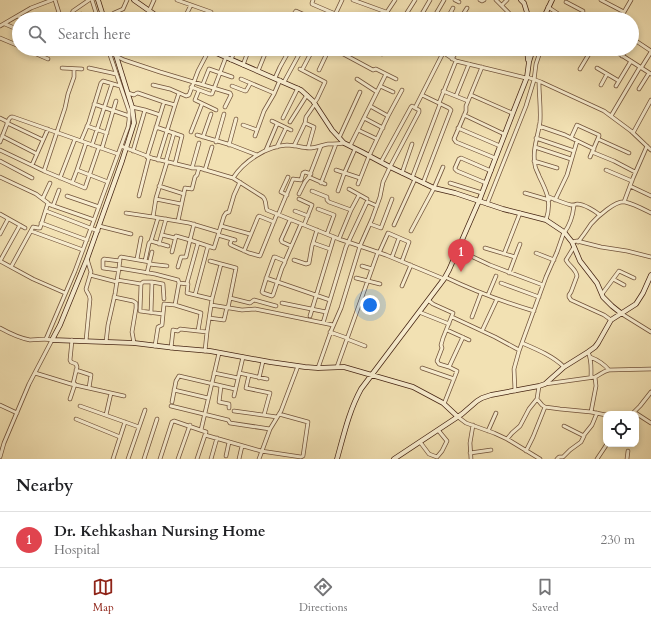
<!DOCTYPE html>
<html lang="en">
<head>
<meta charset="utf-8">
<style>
	:root { --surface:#fff; --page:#f6f6f6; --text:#202124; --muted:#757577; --line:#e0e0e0; --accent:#8f2418 }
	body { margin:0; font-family:Cardo,serif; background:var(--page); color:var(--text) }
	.controls { position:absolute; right:12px; bottom:12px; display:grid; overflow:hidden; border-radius:8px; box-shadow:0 2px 6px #0003 }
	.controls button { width:36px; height:36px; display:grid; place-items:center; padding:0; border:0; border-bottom:1px solid var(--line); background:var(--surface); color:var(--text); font:20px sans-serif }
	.you { position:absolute; left:370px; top:305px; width:14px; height:14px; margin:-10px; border:3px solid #fff; border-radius:50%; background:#1a73e8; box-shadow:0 0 0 6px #1a73e833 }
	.badge { display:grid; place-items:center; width:26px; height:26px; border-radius:50%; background:var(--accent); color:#fff; font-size:13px; font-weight:700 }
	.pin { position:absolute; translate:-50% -33px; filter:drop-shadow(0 1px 2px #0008) }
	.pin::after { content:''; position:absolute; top:21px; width:14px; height:12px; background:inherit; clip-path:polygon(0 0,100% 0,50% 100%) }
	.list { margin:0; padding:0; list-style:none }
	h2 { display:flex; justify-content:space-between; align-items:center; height:52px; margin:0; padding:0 16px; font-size:17px }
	h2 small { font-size:13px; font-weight:400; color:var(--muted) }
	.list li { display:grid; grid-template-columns:26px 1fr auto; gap:12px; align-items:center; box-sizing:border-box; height:56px; padding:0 16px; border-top:1px solid var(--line) }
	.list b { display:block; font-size:15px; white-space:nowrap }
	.list p { margin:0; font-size:13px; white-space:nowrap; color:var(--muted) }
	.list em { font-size:13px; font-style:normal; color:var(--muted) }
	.icon { flex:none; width:22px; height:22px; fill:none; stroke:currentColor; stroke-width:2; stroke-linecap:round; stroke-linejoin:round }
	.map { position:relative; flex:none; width:651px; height:459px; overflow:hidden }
	.search { position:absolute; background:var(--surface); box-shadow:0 2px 6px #0003; left:12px; right:12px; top:12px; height:44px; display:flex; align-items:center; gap:10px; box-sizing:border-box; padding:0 14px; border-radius:22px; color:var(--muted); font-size:15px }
	.sheet { height:108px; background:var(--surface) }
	nav { display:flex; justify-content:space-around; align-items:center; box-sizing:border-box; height:56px; border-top:1px solid var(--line); background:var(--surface); font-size:11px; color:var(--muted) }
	nav a { display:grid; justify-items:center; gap:2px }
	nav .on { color:var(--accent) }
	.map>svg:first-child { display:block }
</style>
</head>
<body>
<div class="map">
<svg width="651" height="459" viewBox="0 0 651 459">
	<rect width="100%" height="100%" fill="#f2e1b3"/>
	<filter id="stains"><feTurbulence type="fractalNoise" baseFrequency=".005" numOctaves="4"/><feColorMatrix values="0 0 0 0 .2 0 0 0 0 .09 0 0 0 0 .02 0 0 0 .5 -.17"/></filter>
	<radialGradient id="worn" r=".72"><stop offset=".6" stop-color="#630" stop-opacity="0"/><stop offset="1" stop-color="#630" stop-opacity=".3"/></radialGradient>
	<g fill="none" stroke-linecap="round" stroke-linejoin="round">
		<defs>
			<path id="street" d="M 55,0 L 61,19
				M 92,0 L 98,19
				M 177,0 L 211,12
				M 313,0 L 312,3 L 312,4 L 347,19
				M 353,0 L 386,12 L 399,19
				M 455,0 L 459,2
				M 480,0 L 482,1 L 484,0
				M 496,0 L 509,13 L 507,19
				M 601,0 L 624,12
				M 566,2 L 583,11 L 582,19
				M 502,5 L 507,0
				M 548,7 L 566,19
				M 149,11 L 154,0
				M 387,12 L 395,0
				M 81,14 L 83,19
				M 18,16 L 25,19
				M 70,19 L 73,11 L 89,0
				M 107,19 L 114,13 L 123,9 L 127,0
				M 184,19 L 191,5
				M 290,19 L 296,11 L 314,19
				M 333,19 L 342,0
				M 403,19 L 415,0
				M 419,19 L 430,0
				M 433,19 L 444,0
				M 447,19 L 453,8
				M 460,19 L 467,8
				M 476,19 L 477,17
				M 620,19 L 631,0
				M 5,24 L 19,30
				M 0,26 L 31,8 L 52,0
				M 0,38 L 19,46
				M 632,41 L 636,41 L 651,51
				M 25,49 L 48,59
				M 73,49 L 81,52 L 84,49
				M 157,49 L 161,50 L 162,49
				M 275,49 L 278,50 L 278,49
				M 334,49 L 373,70 L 376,69 L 396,79
				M 373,49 L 382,54
				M 438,49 L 456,61 L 526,78
				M 612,49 L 651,74
				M 116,56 L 124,60 L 160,72 L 230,93 L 231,95 L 225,107
				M 622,56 L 627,49
				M 452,59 L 458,49
				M 231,60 L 235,49
				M 243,65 L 249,49
				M 482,67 L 466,106 L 466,111 L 454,139 L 456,142 L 495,158
				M 62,68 L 82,69
				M 89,68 L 112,73 L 116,74
				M 597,68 L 619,81
				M 641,68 L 651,52
				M 300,69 L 325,82 L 317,99 L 314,103
				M 580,69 L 592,49
				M 302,70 L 313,49
				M 319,70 L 329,49
				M 258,71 L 267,49
				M 527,77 L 541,82 L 604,111 L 631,131 L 651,150
				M 275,78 L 280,67 L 290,49
				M 241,79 L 274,93
				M 357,79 L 377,92
				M 284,82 L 302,49
				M 539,82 C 539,95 541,109 540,122 C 538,136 532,150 535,165 C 535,169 538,172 539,176 C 547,192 552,202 546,220
				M 203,84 L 209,69 L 232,77
				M 153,85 L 170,89 L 186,96 L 189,95 L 198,71 L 209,50
				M 601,85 L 607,74
				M 232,86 L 245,91 L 246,91 L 250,84
				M 380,86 L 393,92
				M 616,86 L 631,61
				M 191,87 L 210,94 L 212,94 L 226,57
				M 639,89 L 649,73
				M 199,90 L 195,100 L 216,110
				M 443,91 L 468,101
				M 128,93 L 134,95 L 137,93 L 138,93 L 164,102 L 160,115
				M 422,95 L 449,108 L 451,110 L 423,183
				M 471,95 L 512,113
				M 456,96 L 469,64
				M 439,103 L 456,61
				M 94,104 L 129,116
				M 175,105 L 179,93
				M 370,106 L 388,116
				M 132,107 L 145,110 L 133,151
				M 145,110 L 160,115 L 147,157
				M 464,115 L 504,134
				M 611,116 L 640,67
				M 0,118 L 8,122
				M 283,118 L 298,88
				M 364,118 L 383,128
				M 272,121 L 291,130
				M 290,122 L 307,95
				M 7,123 L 43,140
				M 305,123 L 306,117 L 315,104
				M 243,125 L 257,130
				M 87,126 L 107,133
				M 539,126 L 565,135 L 594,149
				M 156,127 L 182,136 L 175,164
				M 458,128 L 500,146
				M 358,130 L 377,139
				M 191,132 L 202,104
				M 633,133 L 651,100
				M 197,135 L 231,145 L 257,155
				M 2,136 L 37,154
				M 255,136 L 264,111 L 274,94 L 280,80
				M 203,137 L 211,114
				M 339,138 L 360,92
				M 536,138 L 574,151
				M 571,138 L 577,125 L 599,135 L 599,136 L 590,157
				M 598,139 L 629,153
				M 81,141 L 89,122 L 101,83 L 103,81 L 120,86
				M 0,142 L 9,119 L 11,117 L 13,117 L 118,154
				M 216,142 L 224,114
				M 86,143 L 77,170 L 108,182
				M 92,145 L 112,84
				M 229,145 L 236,119
				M 121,146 L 152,158 L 193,168 L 199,168 L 233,178 L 263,197 C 267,201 265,206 267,210 L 339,239 L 386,255 L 444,279
				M 294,146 L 305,123 L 314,127 L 308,148
				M 350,146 L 386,74
				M 277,147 L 286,128
				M 535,147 L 571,159
				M 102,148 L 116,101
				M 0,150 L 44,171 L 85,188 L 99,147
				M 266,150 L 277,124
				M 592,152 L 614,161 L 635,172
				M 158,160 L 175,105 L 164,102
				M 0,161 L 32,178
				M 166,161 L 174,133
				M 534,161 L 557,168
				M 381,162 L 411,107 L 412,106 L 415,108 L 443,53
				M 32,165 L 48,129
				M 192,168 L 199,143
				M 205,170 L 212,147
				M 336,170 L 360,178
				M 606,170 L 632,181
				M 44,171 L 65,108 L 68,94 L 74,77 L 74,69
				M 402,173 L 412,144
				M 0,177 L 36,194 L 48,203 L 40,228 L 38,228 L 33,227 L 11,267
				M 309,177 L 325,184
				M 60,178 L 75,139
				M 233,178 C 244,161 267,146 287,145 C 295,145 302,148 309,148 C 316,148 322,145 328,144 C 333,144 338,144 344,143
				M 412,178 L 440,104
				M 72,183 L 77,170
				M 321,183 L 336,144
				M 450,183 L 482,193
				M 486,183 L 457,171 L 455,169 L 455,168 L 459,159 L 461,158 L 491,171
				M 358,184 L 369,156 L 388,116 L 402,90
				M 159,186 L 184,194
				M 630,186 L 651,196
				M 349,189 L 367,199
				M 312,191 L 327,197 L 327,200 L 329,202 L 351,210 L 359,195
				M 338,191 L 344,174 L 355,149
				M 525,193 L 549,200
				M 299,194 L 305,182 L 309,177 L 321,146
				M 287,195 L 281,192 L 288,177
				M 67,196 L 99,207
				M 139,196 L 149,157
				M 549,197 C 556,200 563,203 571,205 C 573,205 575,205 577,204 C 584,204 595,211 600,215
				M 43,198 L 50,183
				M 156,199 L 181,204
				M 299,199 L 312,205 L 304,225
				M 555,200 L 567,175 L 577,141
				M 624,202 L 633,178 L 647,146
				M 48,204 L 94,220
				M 487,204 L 526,106 L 534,80 L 536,64 L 541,49
				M 53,206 L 59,190
				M 318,209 L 334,215 L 327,234
				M 46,211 L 98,231
				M 295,211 L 308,216
				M 126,213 L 153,217 L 156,198 L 167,162
				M 0,214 L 25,228
				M 278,215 L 293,179 L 301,180 L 303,173 L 305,172 L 311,174
				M 153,217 L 189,223 L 219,232
				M 158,218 L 151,241 L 168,246
				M 290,220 L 281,240 L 282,242 L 291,246
				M 178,221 L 185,188 L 192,189 L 195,177 L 197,175 L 199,168
				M 41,223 L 87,240
				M 194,224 L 190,240 L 214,248 L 224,216 L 226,213 L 229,212 L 234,195 L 240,182
				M 370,224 L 381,228 L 392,199
				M 394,225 L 415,179
				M 99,226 L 131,234
				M 221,226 L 250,234
				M 31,231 L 83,250
				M 411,231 L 434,188 L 443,167
				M 564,233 C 570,225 573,215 574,205
				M 0,234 L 8,219
				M 162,235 L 175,238
				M 218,235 L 235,240
				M 232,239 L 230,244 L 231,245 L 249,253 L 260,256 L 277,214
				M 339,239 L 351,210
				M 572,242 L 577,241 L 601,247 L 627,251 L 651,257
				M 578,242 C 583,236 587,230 591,224 C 597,217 616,200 625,202 C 634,204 643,209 651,213
				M 313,243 L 330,249
				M 159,244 L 166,219
				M 574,247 L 566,260 C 569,266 576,269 577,276 L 571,292 L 569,295 L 569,297 L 571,300 L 604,315 L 611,320
				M 485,248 L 515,257 L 509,273
				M 458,250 L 490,265 L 543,285
				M 244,251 L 258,217 L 259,216 L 274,222
				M 172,252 L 176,236 L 190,240 L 186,257 L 181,257 L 178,267
				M 379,253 L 388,233 L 409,242 L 402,261
				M 536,253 L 554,260
				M 504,254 L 520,213
				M 392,257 L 399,238
				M 515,257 L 520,244
				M 137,259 L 141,238
				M 294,260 L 306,264 L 309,263 L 312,246 L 317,230
				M 0,261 L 33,279 L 65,293
				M 0,261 L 20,225
				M 145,261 L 149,243 L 151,241
				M 210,261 L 236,268 L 228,308
				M 285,261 L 275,257 L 274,257 L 267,276 L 262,292 L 263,293 L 272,296 L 273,295 L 282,268 L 285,262 L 285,261 L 301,224
				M 150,262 L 121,257 L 120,258 L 119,268 L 155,274 L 178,280 L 179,283
				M 149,264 L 167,266
				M 362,266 L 372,269
				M 118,270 L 103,268 L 103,260 L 104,259 L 120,261
				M 147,273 L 152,252
				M 90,275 L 117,282
				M 445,277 C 474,291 504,302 534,311
				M 266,278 L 330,300
				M 356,278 L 380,284
				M 613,279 L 624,285
				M 117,280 L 141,284 L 140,311 L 163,314
				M 152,282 L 163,284 L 164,299
				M 187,283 L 198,243
				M 501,283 L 539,297
				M 141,284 L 143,282 L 152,282 L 151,313
				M 402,286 L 411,265
				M 602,294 L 619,271 L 634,278
				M 195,295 L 208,246
				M 488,295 L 496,276
				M 114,297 L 133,301 L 136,303 L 136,308 L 132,332 L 134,343
				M 230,298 L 250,303 L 254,300 L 276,306
				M 212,299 L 221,264
				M 428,300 L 433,304 L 453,313 L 443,338 L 441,345 L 442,348 L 437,361 L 439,364 L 449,367 L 457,371 L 444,404
				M 282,303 L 326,312
				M 211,305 L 242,310 L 255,309 L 270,312 L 333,325
				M 419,312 L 449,324
				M 622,314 L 651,332
				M 310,316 L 334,237
				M 452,317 L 495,337 L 519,350
				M 472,317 L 481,293
				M 209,318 L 224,320 L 227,307
				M 323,323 L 346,247 L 367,202 L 368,202 L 377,206
				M 0,328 C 9,333 19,338 30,340 C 38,340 45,338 52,340 L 29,384 L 4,443 L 0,457
				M 447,330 L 469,340
				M 482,331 L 497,299
				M 330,332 L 347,338
				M 46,339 L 75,271 L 94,220 L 128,127 L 129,120 L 129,111 L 108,49
				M 347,339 L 365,346
				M 72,340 L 70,360 L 71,362 L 76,364 L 77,367 L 73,384
				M 86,341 L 90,299 C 90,294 86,292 86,289 L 91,272 L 87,259
				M 106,342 L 108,325 L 115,294 L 119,268
				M 522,343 C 536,349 553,356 564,367
				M 155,346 L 158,327 L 162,325 L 164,304 L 175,305
				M 171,348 L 173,330 L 178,331 L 180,329 L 198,331
				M 205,351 L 207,332 L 198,331 L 201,313 L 175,305 L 179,283 L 188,284 L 187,293 L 212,299 L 207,332
				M 588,352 C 592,360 591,369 591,377
				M 590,357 C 598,360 604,364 609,370
				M 337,367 L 378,252
				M 449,367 L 463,337
				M 318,368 L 331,331 L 341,308 L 360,246 L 372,219 L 380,197 L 383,182 L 390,167 L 419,112 L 419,110 L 415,108
				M 422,368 L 454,379
				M 76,370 L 91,375 L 89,388
				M 35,373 L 71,384 L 124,396
				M 214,373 L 238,378
				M 239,373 L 267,379
				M 249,375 L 246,388 L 270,393 L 264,415
				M 259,378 L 263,361
				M 545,384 L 595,377 C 600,375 603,371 609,370 L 651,369
				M 221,386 L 219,402 L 229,404 L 229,408
				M 174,390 L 208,398
				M 515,391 L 514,369 L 519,351 L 546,277 L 557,252 L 564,232
				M 234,396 L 243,357
				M 70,399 L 75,384
				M 537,399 L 542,405 L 545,407 L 560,409 L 591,412 L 606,415
				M 172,402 L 176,381 L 179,376 L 235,389
				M 0,405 L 17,413
				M 80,406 L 139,427
				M 171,406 L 228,420 L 230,423 L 270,429 L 281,411 L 298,366
				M 234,411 L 277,417
				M 591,412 L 596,386 L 595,377
				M 634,412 L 651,423
				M 632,414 L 640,406 L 651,392
				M 106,415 L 111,393
				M 458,417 L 466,423 L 494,433 L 507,439 L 540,459
				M 76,419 L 120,437
				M 201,430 L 219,353
				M 488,431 L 496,413
				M 205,435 L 261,451 L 301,457 L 303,456 L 308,422 L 279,414
				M 584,435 L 592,425 L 597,413
				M 507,439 L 512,433 L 520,426 L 529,409 L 537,399 L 539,386
				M 420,442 L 429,454 L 437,457 L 442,451 L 447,441 L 438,430
				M 526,451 L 533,437 L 545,407
				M 470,453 L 491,450
				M 226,456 L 229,442
				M 113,459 L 125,422
				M 128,459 L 145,410
				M 144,459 L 157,419
				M 160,459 L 172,422 L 174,421 L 206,432 L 197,459
				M 178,459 L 190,425
				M 211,459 L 217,438
				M 239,459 L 242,446
				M 259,459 L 270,429
				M 471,459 L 470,443 L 473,425
				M 557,459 L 559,457 L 563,457 L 570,450 L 581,442 L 584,436 L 564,426
				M 597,459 L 607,444
				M 627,459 L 628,451"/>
			<path id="secondary" d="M 98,0 L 104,19
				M 134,0 L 161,19
				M 521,0 L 524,3 L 529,19
				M 543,19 L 552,0
				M 114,49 L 132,107 L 134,123 L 122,161 L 87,259 L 60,325 L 52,340 L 134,343 L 175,348 L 210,351 L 270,362 L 305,367 L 318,368 L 344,367 L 413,387 L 443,403 L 458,417
				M 207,49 L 301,90 L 313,101 L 332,130 L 344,143 L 362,152 L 390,167 L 434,188 L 455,193 L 503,209 L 546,220 L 564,232 L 572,242 L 580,261 L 597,283 L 603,297 L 612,306 L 622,314
				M 527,49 L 528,60
				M 337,459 C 344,434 349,411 361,389 L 444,279 L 449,270 L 479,201 L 514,110 L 527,77 L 529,62 L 533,49
				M 394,459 L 462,414 L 477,401 L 482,398 L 491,395 L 539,386 L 545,384 L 564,367 L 588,352 L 595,347 L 598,343 L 611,320 L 636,304 L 643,293 L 651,275"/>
		</defs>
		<use href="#street" stroke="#70523a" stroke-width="4.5"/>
		<use href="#secondary" stroke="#442312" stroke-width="5.5"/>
		<use href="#street" stroke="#f7ecce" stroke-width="3"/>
		<use href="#secondary" stroke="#f7ecce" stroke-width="4"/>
	</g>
	<rect width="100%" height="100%" filter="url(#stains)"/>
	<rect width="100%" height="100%" fill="url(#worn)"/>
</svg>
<div class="controls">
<button><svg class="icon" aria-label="locate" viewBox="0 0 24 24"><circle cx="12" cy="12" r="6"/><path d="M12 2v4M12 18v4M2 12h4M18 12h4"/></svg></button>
</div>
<div class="you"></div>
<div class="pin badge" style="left:461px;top:272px;background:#e0444e">1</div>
<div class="search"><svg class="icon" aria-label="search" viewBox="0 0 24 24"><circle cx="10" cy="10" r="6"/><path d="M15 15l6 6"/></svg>Search here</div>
</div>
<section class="sheet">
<h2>Nearby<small></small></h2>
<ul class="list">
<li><span class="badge" style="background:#e0444e">1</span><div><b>Dr. Kehkashan Nursing Home</b><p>Hospital</p></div><em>230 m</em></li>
</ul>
</section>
<nav>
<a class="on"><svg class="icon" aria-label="map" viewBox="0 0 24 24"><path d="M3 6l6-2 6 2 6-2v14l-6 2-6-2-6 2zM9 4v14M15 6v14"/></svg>Map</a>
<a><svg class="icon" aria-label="directions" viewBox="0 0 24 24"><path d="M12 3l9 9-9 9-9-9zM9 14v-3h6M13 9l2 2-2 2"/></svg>Directions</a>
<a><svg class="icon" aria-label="saved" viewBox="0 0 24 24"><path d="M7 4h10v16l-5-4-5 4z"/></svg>Saved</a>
</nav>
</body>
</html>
